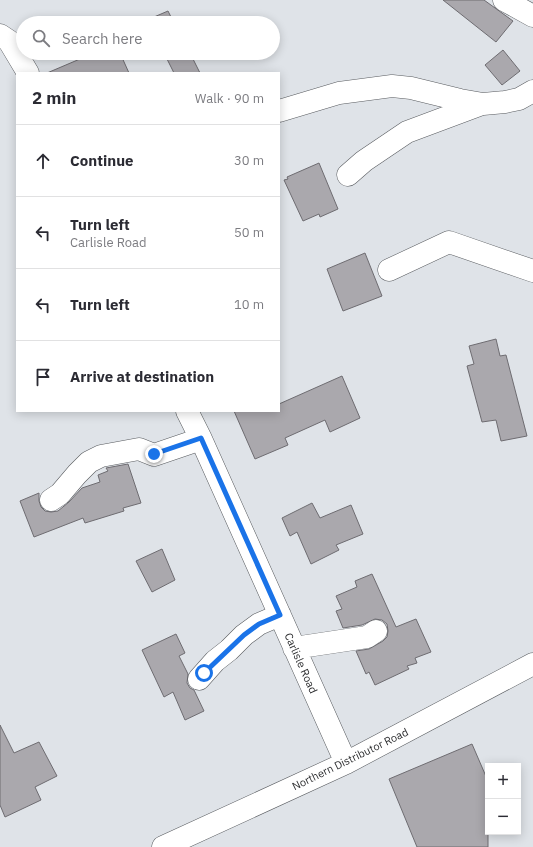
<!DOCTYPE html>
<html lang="en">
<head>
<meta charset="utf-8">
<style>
	:root { --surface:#fff; --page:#f7f7f7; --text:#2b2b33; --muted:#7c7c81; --line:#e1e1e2 }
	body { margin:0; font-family:"IBM Plex Sans",sans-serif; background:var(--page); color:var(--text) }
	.controls { position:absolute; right:12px; bottom:12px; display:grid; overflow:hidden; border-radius:0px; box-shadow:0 2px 10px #0003 }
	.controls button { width:36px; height:36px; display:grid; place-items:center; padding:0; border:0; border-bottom:1px solid var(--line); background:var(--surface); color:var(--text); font:20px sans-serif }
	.stop { position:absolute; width:12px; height:12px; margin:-9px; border:3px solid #1a73e8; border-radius:50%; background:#fff }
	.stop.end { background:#1a73e8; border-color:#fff; box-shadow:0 1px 4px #0008 }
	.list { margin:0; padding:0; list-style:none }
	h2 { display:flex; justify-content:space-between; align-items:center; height:52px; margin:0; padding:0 16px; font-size:17px }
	h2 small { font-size:13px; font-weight:400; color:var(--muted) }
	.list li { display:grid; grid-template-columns:26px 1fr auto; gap:12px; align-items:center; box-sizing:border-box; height:72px; padding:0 16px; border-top:1px solid var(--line) }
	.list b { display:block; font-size:15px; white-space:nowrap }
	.list p { margin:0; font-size:13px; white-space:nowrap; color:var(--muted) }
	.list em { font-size:13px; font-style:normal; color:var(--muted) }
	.icon { flex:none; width:22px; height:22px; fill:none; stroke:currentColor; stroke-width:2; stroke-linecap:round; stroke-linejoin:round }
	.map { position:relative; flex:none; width:533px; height:847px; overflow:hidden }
	.search { position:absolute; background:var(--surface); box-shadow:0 2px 10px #0003; left:16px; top:16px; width:264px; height:44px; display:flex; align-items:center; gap:10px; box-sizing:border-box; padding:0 14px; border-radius:22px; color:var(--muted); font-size:15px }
	.panel { position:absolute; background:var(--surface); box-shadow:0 2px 10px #0003; left:16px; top:72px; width:264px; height:340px; border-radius:0px }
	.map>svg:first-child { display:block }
</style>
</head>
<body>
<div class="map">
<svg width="533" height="847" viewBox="0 0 533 847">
	<rect width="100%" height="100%" fill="#dfe3e8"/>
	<path fill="#aaa8ad" stroke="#6e6c71" d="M 443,0 L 484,0 L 513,21 L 496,42 Z
		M 168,11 L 174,23 L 149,23 L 147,20 Z
		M 503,50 L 520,71 L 502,85 L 485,65 Z
		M 94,53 L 120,53 L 129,73 L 47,73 Z
		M 164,53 L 190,53 L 200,73 L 174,73 Z
		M 319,163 L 338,209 L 320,217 L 319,214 L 303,221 L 284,180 L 288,179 L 287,177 Z
		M 365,253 L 382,296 L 343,311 L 327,269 Z
		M 496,339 L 500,356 L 506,355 L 527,436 L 501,441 L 496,420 L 482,422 L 467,366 L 474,364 L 469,346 Z
		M 342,376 L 360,418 L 330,432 L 325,420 L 285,438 L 288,445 L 255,459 L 234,411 L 279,411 L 279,404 Z
		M 128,464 L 141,503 L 123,508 L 124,511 L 85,523 L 83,518 L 34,537 L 20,501 L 39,493 L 39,501 L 41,507 L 45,511 L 51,512 L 58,511 L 69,502 L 82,488 L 100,482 L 98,475 L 108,471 L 106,468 Z
		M 312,503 L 320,518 L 351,505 L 363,534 L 336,545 L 339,550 L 311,564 L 297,532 L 290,536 L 282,518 Z
		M 162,549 L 175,580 L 152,592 L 136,561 Z
		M 372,574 L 396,627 L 416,619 L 431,652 L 415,658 L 417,663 L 407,666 L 409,669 L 375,685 L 369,672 L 366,674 L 356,651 L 369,649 L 383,641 L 387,637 L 388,631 L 387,624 L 382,620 L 375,619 L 362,625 L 343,628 L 336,611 L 342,609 L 336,596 L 357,587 L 355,581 Z
		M 176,634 L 185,653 L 179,656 L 188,674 L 187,683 L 190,688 L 194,690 L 204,711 L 185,720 L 173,692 L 164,697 L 142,650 Z
		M 0,725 L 14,753 L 39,742 L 57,776 L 35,787 L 41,800 L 5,817 L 0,805 Z
		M 472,744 L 488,781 L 488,847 L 417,847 L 389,779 Z"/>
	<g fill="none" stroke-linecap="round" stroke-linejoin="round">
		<defs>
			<path id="minor" d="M 504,0 L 533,16
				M 0,35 L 9,41 L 28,73
				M 279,111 L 339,93 L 392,86 L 411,88 L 460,100 L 483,104 L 505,102 L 519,99 L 533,91
				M 348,175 L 364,161 L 407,132 L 482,104
				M 389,270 L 449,242 L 533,271
				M 187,411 L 201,439 L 346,763
				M 51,500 L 60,494 L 77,474 L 89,462 L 101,456 L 139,449 L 154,455 L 201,439
				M 294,648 L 367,637 L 376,631
				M 199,679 L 215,661 L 229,650 L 244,635 L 259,624 L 280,615
				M 163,847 L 346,763 L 533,664"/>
		</defs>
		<use href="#minor" stroke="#595c60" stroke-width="23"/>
		<use href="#minor" stroke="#fff" stroke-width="22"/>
	</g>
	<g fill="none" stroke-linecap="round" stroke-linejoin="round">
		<path stroke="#1a73e8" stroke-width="5" d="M 154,454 L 201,438 L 280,615 L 259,624 L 244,635 L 204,673"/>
	</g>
	<g text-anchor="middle" stroke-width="3.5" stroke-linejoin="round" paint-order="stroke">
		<g font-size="11" fill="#2d2e30" stroke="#fff">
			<text transform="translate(301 663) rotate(66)" y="4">Carlisle Road</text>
			<text transform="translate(350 759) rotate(-26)" y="4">Northern Distributor Road</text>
		</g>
	</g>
</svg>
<div class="controls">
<button>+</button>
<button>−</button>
</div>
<div class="stop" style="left:204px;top:673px"></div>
<div class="stop end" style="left:154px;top:454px"></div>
<div class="search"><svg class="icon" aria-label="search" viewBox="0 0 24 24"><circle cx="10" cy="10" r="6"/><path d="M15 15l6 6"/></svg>Search here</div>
<section class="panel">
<h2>2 min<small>Walk · 90 m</small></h2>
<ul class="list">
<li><svg class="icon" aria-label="ahead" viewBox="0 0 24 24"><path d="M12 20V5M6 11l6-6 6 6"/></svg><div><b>Continue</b></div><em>30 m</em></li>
<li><svg class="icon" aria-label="left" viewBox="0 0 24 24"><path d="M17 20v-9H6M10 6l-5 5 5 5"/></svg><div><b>Turn left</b><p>Carlisle Road</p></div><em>50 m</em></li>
<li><svg class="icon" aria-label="left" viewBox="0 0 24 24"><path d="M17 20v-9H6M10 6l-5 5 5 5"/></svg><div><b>Turn left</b></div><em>10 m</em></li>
<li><svg class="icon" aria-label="arrive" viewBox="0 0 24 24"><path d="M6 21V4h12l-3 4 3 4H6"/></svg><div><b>Arrive at destination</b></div></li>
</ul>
</section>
</div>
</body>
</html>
